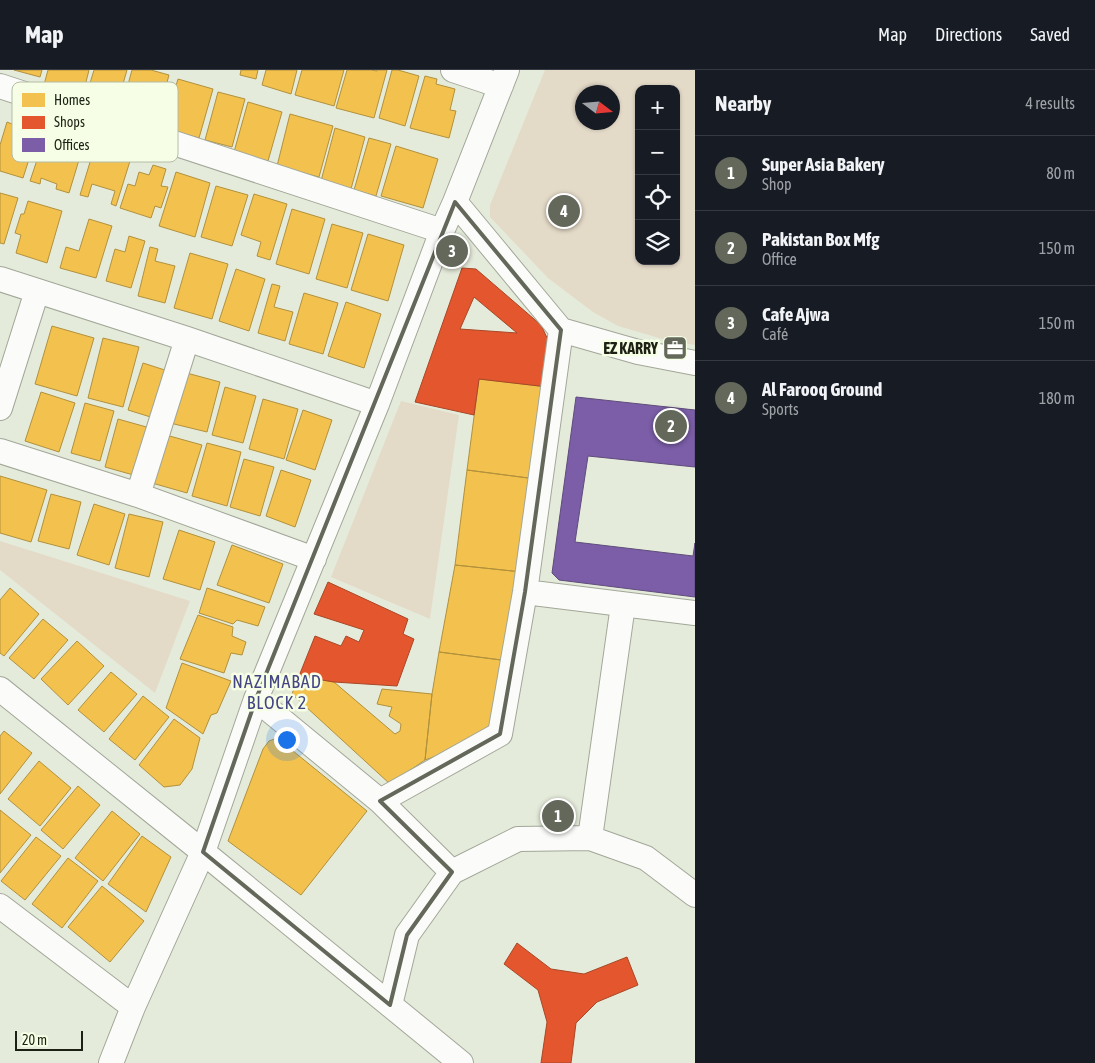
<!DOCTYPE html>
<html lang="en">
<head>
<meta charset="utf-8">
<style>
	:root { --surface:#171b24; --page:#242831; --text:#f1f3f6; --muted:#9ea1a6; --line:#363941; --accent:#63685a }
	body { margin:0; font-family:"Asap Condensed",sans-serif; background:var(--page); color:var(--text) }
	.controls { position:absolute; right:15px; top:15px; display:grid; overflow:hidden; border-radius:10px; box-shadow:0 1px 4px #0004 }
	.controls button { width:45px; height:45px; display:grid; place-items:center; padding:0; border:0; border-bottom:1px solid var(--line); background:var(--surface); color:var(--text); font:25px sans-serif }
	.compass { position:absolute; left:575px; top:15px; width:45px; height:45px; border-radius:50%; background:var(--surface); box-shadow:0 1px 4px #0004; rotate:106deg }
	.scale { position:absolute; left:15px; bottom:12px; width:68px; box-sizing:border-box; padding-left:5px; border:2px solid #1d2115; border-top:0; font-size:14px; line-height:18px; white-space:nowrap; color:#1d2115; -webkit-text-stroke:4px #f6ffe5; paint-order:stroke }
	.you { position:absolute; left:286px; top:669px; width:18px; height:18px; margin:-12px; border:4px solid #fff; border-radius:50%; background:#1a73e8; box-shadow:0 0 0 8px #1a73e833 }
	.badge { display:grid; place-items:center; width:32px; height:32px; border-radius:50%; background:var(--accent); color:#fff; font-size:16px; font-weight:700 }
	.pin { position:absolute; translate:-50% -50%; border:2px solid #fff; box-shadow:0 1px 5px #0006 }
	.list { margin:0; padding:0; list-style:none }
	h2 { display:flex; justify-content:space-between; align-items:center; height:65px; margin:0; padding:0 20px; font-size:21px }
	h2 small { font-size:16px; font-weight:400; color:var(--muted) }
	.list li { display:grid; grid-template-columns:32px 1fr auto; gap:15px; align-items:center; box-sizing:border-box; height:75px; padding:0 20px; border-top:1px solid var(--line) }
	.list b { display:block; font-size:19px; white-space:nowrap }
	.list p { margin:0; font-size:16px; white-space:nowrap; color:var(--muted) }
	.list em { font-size:16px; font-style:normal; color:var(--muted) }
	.icon { flex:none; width:28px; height:28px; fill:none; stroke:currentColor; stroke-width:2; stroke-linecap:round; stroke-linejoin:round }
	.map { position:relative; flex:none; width:695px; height:993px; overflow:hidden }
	header { display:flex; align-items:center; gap:30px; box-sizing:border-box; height:70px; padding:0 25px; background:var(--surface); border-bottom:1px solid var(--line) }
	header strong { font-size:24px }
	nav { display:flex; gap:28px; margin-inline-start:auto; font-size:18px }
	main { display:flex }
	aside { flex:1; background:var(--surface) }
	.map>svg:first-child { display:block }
</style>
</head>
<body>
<header>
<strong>Map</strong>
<nav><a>Map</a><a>Directions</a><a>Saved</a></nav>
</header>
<main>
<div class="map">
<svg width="695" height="993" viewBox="0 0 695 993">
	<rect width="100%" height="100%" fill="#e5ebda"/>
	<path fill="#e4dac8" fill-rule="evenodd" d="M 545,0 L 695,0 L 695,275 L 666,270 L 618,256 L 593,242 L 548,208 L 490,147 L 490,135 ZM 639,19 L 676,19 L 676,191 L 639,191 ZM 582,22 L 612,22 L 612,52 L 582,52 Z
		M 401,331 L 459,345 L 430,549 L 331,507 Z
		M 0,471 L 190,531 L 155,623 L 0,500 Z"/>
	<path fill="#f2c14e" stroke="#b2913d" d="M 14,0 L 42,0 L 40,7 Z
		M 48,0 L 89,0 L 81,32 L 42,22 Z
		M 94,0 L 127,0 L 114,45 L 83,36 Z
		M 132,0 L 151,0 L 169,5 L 156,53 L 120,43 Z
		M 241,0 L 258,0 L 256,9 L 240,5 Z
		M 266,0 L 297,0 L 291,24 L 262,15 Z
		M 302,0 L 344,0 L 334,36 L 295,25 Z
		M 347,0 L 371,0 L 377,1 L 377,0 L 387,0 L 374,48 L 336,38 Z
		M 392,0 L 398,0 L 419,6 L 405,56 L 379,48 Z
		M 425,6 L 437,9 L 436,14 L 455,19 L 450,40 L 456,41 L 449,68 L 410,58 Z
		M 178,9 L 213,19 L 199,68 L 163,58 Z
		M 218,22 L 245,29 L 232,77 L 205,70 Z
		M 248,32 L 282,42 L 268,91 L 234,82 Z
		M 290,44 L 333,56 L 319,107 L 277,96 Z
		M 7,52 L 17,56 L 14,64 L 29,69 L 26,82 L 31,83 L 23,108 L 0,101 L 0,75 Z
		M 335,58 L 365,67 L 351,119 L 321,111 Z
		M 60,62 L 85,70 L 69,123 L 56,119 L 57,114 L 41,108 L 40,114 L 30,111 L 44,69 L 56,73 Z
		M 369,68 L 391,74 L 376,126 L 354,120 Z
		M 396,76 L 438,89 L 423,138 L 381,126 Z
		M 108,78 L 120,82 L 119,87 L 130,91 L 116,136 L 111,134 L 115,121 L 92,114 L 88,127 L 80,125 L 94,79 L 106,83 Z
		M 153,95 L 166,99 L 161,116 L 168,117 L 161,138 L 155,136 L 151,148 L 120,138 L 128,114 L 135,116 L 139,102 L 149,105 Z
		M 176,102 L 210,113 L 195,167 L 159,156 Z
		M 216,116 L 248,125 L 232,176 L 201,167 Z
		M 0,123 L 18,128 L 4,174 L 0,173 Z
		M 254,124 L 287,134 L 270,190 L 257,186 L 261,172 L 241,165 Z
		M 28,131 L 62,141 L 47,193 L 16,183 L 21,165 L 15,163 L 21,144 L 24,144 Z
		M 292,139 L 325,149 L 309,204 L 276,194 Z
		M 89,149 L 112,156 L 96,208 L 60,198 L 66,177 L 79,181 Z
		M 332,154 L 363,163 L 347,218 L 316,209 Z
		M 368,164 L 404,175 L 388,231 L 351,220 Z
		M 129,166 L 145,171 L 131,218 L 106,211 L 115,179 L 125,182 Z
		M 150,177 L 158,179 L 155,191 L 175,196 L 165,233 L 138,226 Z
		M 190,183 L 228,194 L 212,249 L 174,238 Z
		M 236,199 L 265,209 L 249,261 L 219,251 Z
		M 272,214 L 280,216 L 274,237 L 293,242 L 285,271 L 258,263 Z
		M 304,223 L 338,233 L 323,284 L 289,274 Z
		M 346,232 L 381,244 L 364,298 L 328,286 Z
		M 52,256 L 94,268 L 77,326 L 35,314 Z
		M 103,268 L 139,277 L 123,337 L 88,328 Z
		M 143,293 L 171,302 L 157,349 L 128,340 Z
		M 183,302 L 220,312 L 207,362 L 170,353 Z
		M 479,309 L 548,317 L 536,409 L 467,400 Z
		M 225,317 L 256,326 L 243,373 L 212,365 Z
		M 41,322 L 75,333 L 59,382 L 25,371 Z
		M 263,329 L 298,339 L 284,389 L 249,379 Z
		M 85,333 L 114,341 L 100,391 L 71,383 Z
		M 303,340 L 332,350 L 315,400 L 286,390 Z
		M 118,349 L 150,358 L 137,406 L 105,397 Z
		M 166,365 L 202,375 L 187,423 L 152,413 Z
		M 207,373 L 241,382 L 227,436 L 192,426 Z
		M 244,389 L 274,397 L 260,446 L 230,437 Z
		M 281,400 L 311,410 L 295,457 L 266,446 Z
		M 467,400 L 536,409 L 522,502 L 455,495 Z
		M 0,406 L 47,420 L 31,472 L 0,463 Z
		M 51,424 L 81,432 L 69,479 L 38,471 Z
		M 94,434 L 125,444 L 109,495 L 77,485 Z
		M 129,444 L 163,452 L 149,507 L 115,498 Z
		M 179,460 L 215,472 L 200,520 L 163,509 Z
		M 232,475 L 283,494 L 269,533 L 217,515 Z
		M 455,495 L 522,502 L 509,591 L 439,582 Z
		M 10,518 L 39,544 L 4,586 L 0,583 L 0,530 Z
		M 207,518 L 265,537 L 258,556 L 237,550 L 233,554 L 199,543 Z
		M 198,545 L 233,557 L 232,566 L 246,572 L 242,585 L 231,583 L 224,603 L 180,589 Z
		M 43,549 L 68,570 L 34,609 L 9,588 Z
		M 77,571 L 104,596 L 68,635 L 41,609 Z
		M 439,582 L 509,591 L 492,663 L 481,670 L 425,690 L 432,624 Z
		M 182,593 L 231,611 L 217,643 L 211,645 L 203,664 L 166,638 Z
		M 111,602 L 137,624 L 104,662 L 78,640 Z
		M 299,606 L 334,612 L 395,664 L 400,661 L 401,654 L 389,646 L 392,637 L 377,634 L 382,619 L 432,624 L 425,690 L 390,714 L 292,624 Z
		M 143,626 L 169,647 L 135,690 L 109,669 Z
		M 174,649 L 200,668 L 192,699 L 180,715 L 164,717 L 139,695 Z
		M 4,661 L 32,683 L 0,724 L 0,666 Z
		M 277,668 L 367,741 L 301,825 L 228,771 L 263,679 L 269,671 Z
		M 39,691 L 71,718 L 40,756 L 8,729 Z
		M 78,716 L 100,735 L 63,779 L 41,760 Z
		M 0,740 L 31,765 L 0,803 Z
		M 112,741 L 140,764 L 103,811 L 75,788 Z
		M 142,766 L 171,787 L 146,842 L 108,814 Z
		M 36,767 L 61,786 L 25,830 L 1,811 Z
		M 68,788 L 98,811 L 62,858 L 32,834 Z
		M 102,816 L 144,851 L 110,892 L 68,857 Z"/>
	<path fill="#e4572e" stroke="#a84726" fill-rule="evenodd" d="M 462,198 L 476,199 L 541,255 L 550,274 L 548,317 L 479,309 L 474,345 L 415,332 ZM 474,227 L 517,263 L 460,259 Z
		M 328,512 L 408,549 L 403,564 L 414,569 L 397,616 L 334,612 L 299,606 L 315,566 L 341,576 L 346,566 L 359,572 L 364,560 L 314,544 Z
		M 517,873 L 551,899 L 584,904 L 627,887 L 638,915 L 597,932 L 576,953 L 571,993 L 541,993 L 547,952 L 538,920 L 504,894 Z"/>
	<path fill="#7b5ea7" stroke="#5f4c7b" d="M 576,327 L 695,340 L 695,397 L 588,386 L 575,472 L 693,486 L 695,473 L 695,527 L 559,510 L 552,503 Z"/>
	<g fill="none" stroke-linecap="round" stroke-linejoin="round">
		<defs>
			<path id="minor" d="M 453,0 L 501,16
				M 0,16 L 442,161
				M 455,132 L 561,260 L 638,282 L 695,293
				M 0,209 L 187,269 L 377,334
				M 0,338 L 37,221
				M 0,381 L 138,425 L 314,489
				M 138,425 L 187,269
				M 525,522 L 695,543
				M 0,619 L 203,782 L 461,993
				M 256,629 L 380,731 L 452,802
				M 380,731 L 500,664 L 525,522 L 561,260
				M 590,768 L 623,535
				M 0,836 L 133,937
				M 390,935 L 407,865 L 452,802 L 518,769 L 590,768 L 646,788 L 695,825
				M 111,993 L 133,937 L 203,782 L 256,629 L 377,334 L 442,161 L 455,132 L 507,0"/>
		</defs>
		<use href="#minor" stroke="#a2a799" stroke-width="26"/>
		<use href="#minor" stroke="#fbfcf9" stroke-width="24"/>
	</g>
	<path fill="none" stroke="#63685a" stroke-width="4" stroke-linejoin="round" d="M 455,132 L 561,260 L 525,522 L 500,664 L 380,731 L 452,802 L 407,865 L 390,935 L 203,782 L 256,629 Z"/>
	<defs>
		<symbol id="office-square" viewBox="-11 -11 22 22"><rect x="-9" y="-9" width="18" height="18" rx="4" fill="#63685a" stroke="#f6ffe5"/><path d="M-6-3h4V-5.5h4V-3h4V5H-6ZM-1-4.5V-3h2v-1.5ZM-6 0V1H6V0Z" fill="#fff"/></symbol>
	</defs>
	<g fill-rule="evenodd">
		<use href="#office-square" x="661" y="264" width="28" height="28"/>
	</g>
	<g text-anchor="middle" stroke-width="5" stroke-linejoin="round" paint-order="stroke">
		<g font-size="16" font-weight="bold" fill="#1d2115" stroke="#f6ffe5" text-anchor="end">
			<text x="658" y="284">EZ KARRY</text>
		</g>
		<g font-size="18" letter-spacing="1" fill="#444582" stroke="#f6ffe5">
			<text x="277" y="618">NAZIMABAD<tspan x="277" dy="21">BLOCK 2</tspan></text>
		</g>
	</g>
	<rect x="12" y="12" width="166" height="80" rx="8" fill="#f6ffe5" stroke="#b5bca7" stroke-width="1"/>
	<rect x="22" y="23" width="23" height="14" fill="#f2c14e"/>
	<rect x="22" y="46" width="23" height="13" fill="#e4572e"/>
	<rect x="22" y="68" width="23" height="14" fill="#7b5ea7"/>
	<g font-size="14" fill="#1d2115">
		<text x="54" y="35">Homes</text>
		<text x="54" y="57">Shops</text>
		<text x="54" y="80">Offices</text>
	</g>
</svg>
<div class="controls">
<button>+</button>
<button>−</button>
<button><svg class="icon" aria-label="locate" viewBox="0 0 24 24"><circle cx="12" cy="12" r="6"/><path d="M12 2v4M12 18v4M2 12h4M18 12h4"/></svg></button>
<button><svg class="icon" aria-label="layers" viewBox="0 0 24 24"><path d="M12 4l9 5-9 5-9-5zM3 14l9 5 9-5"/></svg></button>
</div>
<svg class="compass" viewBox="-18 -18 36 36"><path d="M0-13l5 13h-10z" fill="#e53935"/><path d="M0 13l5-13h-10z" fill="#9ea1a6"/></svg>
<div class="scale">20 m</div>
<div class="you"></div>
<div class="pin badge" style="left:558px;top:746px">1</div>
<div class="pin badge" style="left:671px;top:356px">2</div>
<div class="pin badge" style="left:452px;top:181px">3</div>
<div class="pin badge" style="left:564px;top:141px">4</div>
</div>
<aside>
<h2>Nearby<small>4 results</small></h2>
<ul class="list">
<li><span class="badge">1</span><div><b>Super Asia Bakery</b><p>Shop</p></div><em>80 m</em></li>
<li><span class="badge">2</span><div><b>Pakistan Box Mfg</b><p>Office</p></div><em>150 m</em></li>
<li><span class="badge">3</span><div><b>Cafe Ajwa</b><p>Café</p></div><em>150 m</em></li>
<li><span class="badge">4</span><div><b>Al Farooq Ground</b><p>Sports</p></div><em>180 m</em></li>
</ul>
</aside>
</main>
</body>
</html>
